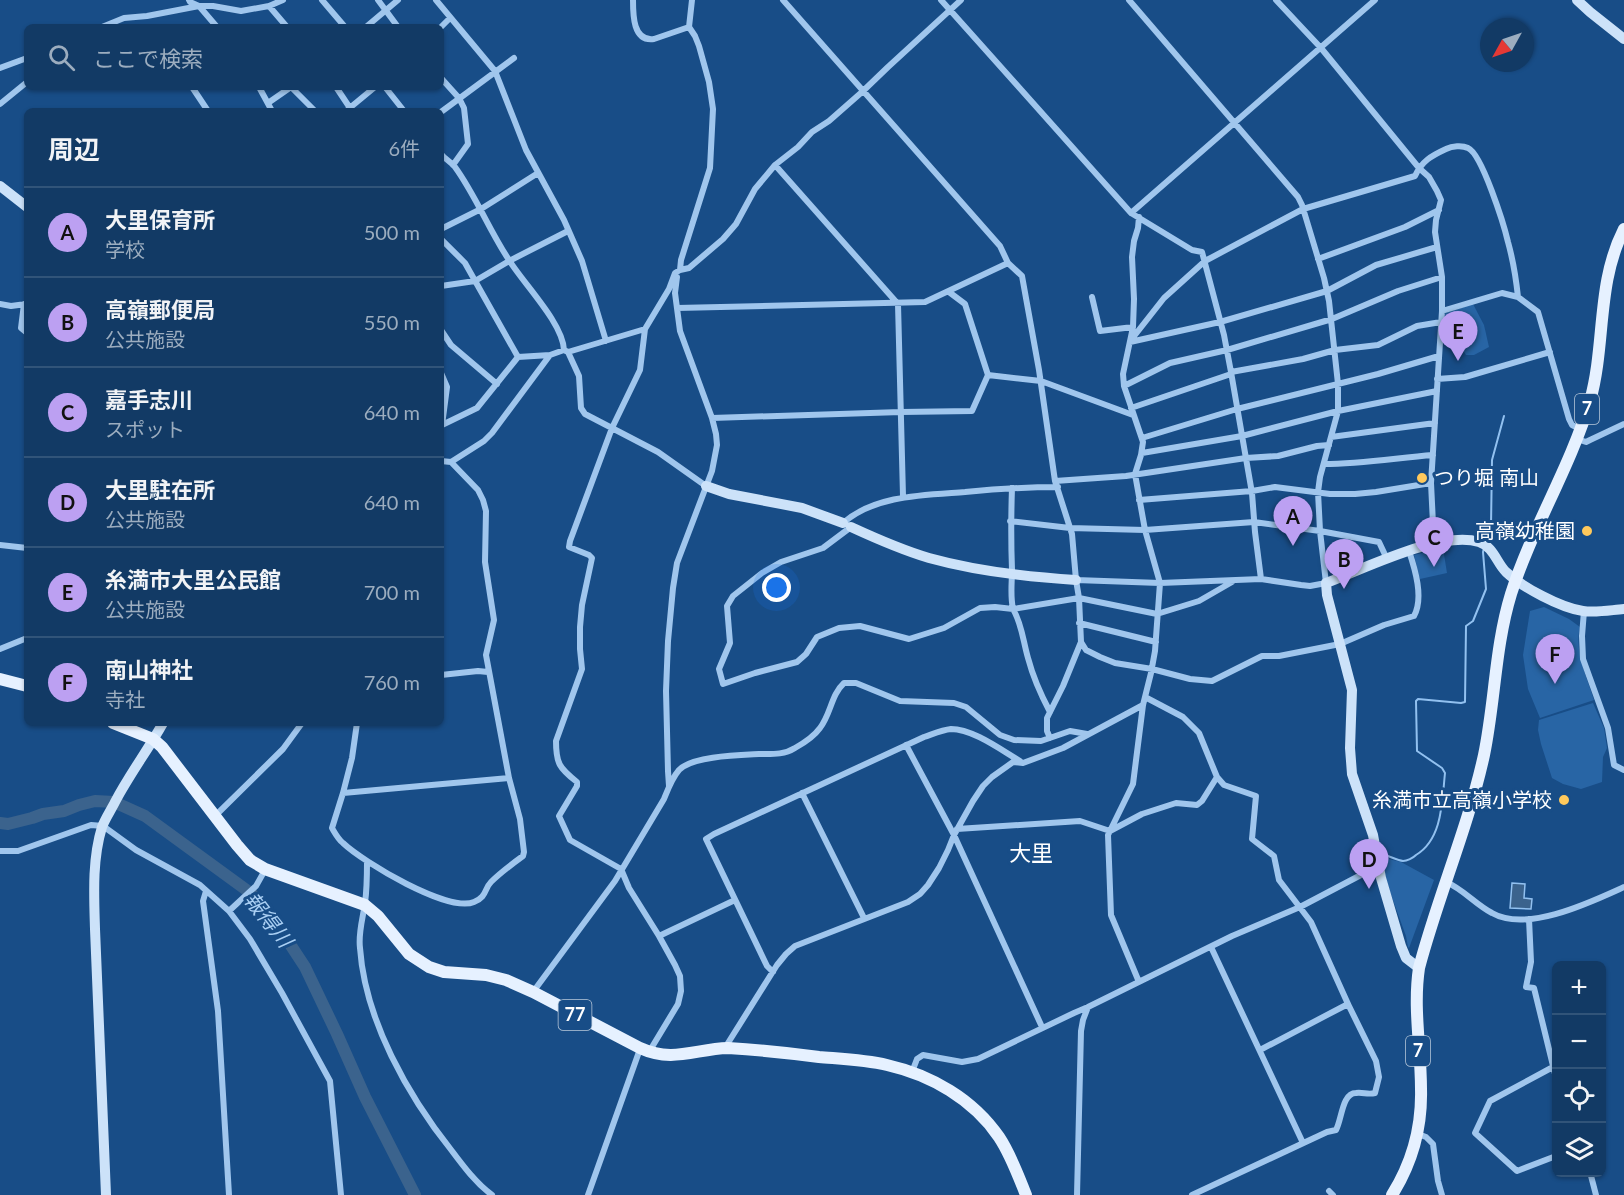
<!DOCTYPE html>
<html lang="ja">
<head>
<meta charset="utf-8">
<style>
	:root { --surface:#123a65; --page:#1b416b; --text:#f1f3f6; --muted:#9cadbf; --line:#315479; --accent:#bca0f2 }
	body { margin:0; font-family:Lato,"Noto Sans JP",sans-serif; background:var(--page); color:var(--text) }
	.controls { position:absolute; right:18px; bottom:18px; display:grid; overflow:hidden; border-radius:9px; box-shadow:0 2px 4px #0004 }
	.controls button { width:54px; height:54px; display:grid; place-items:center; padding:0; border:0; border-bottom:2px solid var(--line); background:var(--surface); color:var(--text); font:30px sans-serif }
	.compass { position:absolute; left:1480px; top:18px; width:54px; height:54px; border-radius:50%; background:var(--surface); box-shadow:0 2px 4px #0004; rotate:230deg }
	.you { position:absolute; left:777px; top:588px; width:21px; height:21px; margin:-15px; border:4px solid #fff; border-radius:50%; background:#1a73e8; box-shadow:0 0 0 9px #1a73e833 }
	.badge { display:grid; place-items:center; width:39px; height:39px; border-radius:50%; background:var(--accent); color:#111; font-size:20px; font-weight:700 }
	.pin { position:absolute; translate:-50% -50px; filter:drop-shadow(0 2px 3px #0008) }
	.pin::after { content:''; position:absolute; top:32px; width:21px; height:18px; background:inherit; clip-path:polygon(0 0,100% 0,50% 100%) }
	.list { margin:0; padding:0; list-style:none }
	h2 { display:flex; justify-content:space-between; align-items:center; height:78px; margin:0; padding:0 24px; font-size:26px }
	h2 small { font-size:20px; font-weight:400; color:var(--muted) }
	.list li { display:grid; grid-template-columns:39px 1fr auto; gap:18px; align-items:center; box-sizing:border-box; height:90px; padding:0 24px; border-top:2px solid var(--line) }
	.list b { display:block; font-size:22px; white-space:nowrap }
	.list p { margin:0; font-size:20px; white-space:nowrap; color:var(--muted) }
	.list em { font-size:20px; font-style:normal; color:var(--muted) }
	.icon { flex:none; width:33px; height:33px; fill:none; stroke:currentColor; stroke-width:2; stroke-linecap:round; stroke-linejoin:round }
	.map { position:relative; flex:none; width:1624px; height:1195px; overflow:hidden }
	.search { position:absolute; background:var(--surface); box-shadow:0 2px 4px #0004; left:24px; top:24px; width:420px; height:66px; display:flex; align-items:center; gap:15px; box-sizing:border-box; padding:0 21px; border-radius:9px; color:var(--muted); font-size:22px }
	.panel { position:absolute; background:var(--surface); box-shadow:0 2px 4px #0004; left:24px; top:108px; width:420px; height:618px; border-radius:9px }
	.map>svg:first-child { display:block }
</style>
</head>
<body>
<div class="map">
<svg width="1624" height="1195" viewBox="0 0 1624 1195">
	<rect width="100%" height="100%" fill="#184d87"/>
	<path fill="#2865a5" d="M 1473,304 L 1484,325 L 1489,347 L 1474,355 L 1466,355 L 1461,347 L 1457,347 L 1457,344 L 1445,344 L 1443,337 L 1445,313 Z
		M 1443,548 L 1447,573 L 1420,579 L 1414,555 Z
		M 1544,607 L 1569,619 L 1580,627 C 1574,651 1587,677 1594,700 L 1540,718 L 1528,689 L 1523,655 L 1530,611 Z
		M 1593,703 L 1604,728 L 1607,748 L 1603,757 L 1602,782 L 1581,789 L 1563,784 L 1552,778 L 1541,744 L 1538,730 L 1539,720 Z
		M 1380,857 L 1401,862 L 1434,880 L 1409,948 L 1408,947 L 1406,936 L 1390,892 Z"/>
	<path fill="#3b638d" stroke="#92c1f0" stroke-width="1.5" d="M 1512,883 L 1525,884 L 1524,898 L 1532,899 L 1531,909 L 1510,908 Z"/>
	<g fill="none" stroke-linecap="round" stroke-linejoin="round">
		<path stroke="#92c1f0" stroke-width="2" d="M 1487,540 L 1491,526 L 1492,460 L 1504,416
			M 1380,854 C 1388,855 1396,860 1403,861 C 1407,861 1413,858 1416,855 C 1443,839 1442,800 1445,773 L 1442,768 L 1417,751 L 1416,701 L 1418,699 L 1461,703 L 1465,702 L 1466,626 L 1473,621 L 1486,589 L 1483,552 L 1484,548"/>
		<path stroke="#3b638d" stroke-width="12" d="M 0,823 L 8,824 L 32,818 L 43,814 L 64,811 L 79,805 L 95,801 L 114,802 L 145,816 L 252,894 L 284,935 L 305,967 L 337,1034 L 365,1097 L 415,1195"/>
		<path stroke="#a0c6ed" stroke-width="6" d="M 189,0 L 190,2 L 199,6 L 217,27
			M 322,0 L 345,27
			M 378,0 L 398,27
			M 436,0 L 495,71 L 526,150 L 564,220 L 582,261 L 606,341
			M 633,0 C 633,15 633,42 654,39 L 689,27
			M 783,0 L 1000,246 L 1008,263 L 1022,276 L 1039,370 L 1055,481 L 1072,534 L 1076,580 L 1079,598 L 1081,642 L 1063,686 L 1047,718 L 1047,731 L 1050,738
			M 941,0 L 1131,213 L 1192,250 L 1202,252 L 1224,335 L 1231,372 L 1252,493 L 1255,532 L 1261,579
			M 1276,0 L 1321,48 L 1419,168 L 1429,177 L 1437,191 L 1441,200 L 1436,220 L 1435,232 L 1442,277 L 1442,311 L 1431,483 L 1434,544
			M 269,6 L 287,27
			M 102,27 L 124,18 L 147,16 L 199,6 L 213,6 L 241,11 L 269,6 L 283,0
			M 366,27 L 398,0
			M 441,27 L 450,18
			M 0,68 L 27,58
			M 441,78 L 459,98 L 464,108 L 468,144 L 453,165
			M 192,87 L 208,111
			M 259,87 L 272,111
			M 291,87 L 315,111
			M 336,87 L 352,111
			M 385,87 L 404,111
			M 268,103 L 291,87
			M 0,104 L 27,82
			M 346,111 L 375,87
			M 441,112 L 514,58
			M 441,154 C 445,159 451,162 455,167 C 476,196 489,230 509,260 C 523,283 563,323 564,350
			M 775,165 L 898,304 L 903,496
			M 1131,213 L 1375,0
			M 1139,217 L 1138,228 L 1134,241 L 1132,257 L 1134,299 L 1133,327 L 1123,374 L 1124,386 L 1143,442 L 1141,455 L 1135,474 L 1145,530 L 1160,583 L 1155,651 L 1151,673 L 1143,705 L 1133,784 L 1108,835 L 1111,915 L 1139,982
			M 441,229 L 481,209 L 538,173
			M 441,239 L 465,263 L 518,357
			M 1318,259 L 1405,227 L 1439,210
			M 680,270 L 681,260 L 710,168 L 713,109 L 709,82 L 699,46 L 695,36 L 689,27 L 692,0
			M 441,286 L 475,281 L 509,261 L 568,231
			M 949,292 L 965,304 L 988,375
			M 1092,297 L 1100,331 L 1133,327
			M 0,304 L 11,306 L 26,304
			M 24,304 L 21,328 L 27,333
			M 677,308 L 925,302 L 1008,263
			M 1442,311 L 1502,293 L 1518,297 L 1538,312 L 1569,419 L 1572,425 L 1580,429
			M 441,330 L 451,345 L 497,384
			M 1131,340 L 1164,298 L 1205,261 L 1303,209 L 1415,176 C 1422,161 1431,156 1446,149 C 1452,146 1462,145 1468,148 C 1482,154 1504,225 1508,242 C 1513,260 1516,278 1518,297
			M 1130,342 L 1220,322 L 1327,291 L 1376,265 L 1437,247
			M 568,352 L 645,329
			M 1231,372 L 1303,359 L 1335,350 L 1378,345 L 1417,326 L 1441,322
			M 441,373 L 447,387 L 442,425
			M 1437,379 L 1465,377 L 1550,352
			M 1124,386 L 1170,363 L 1227,350 L 1332,319 L 1398,291 L 1442,277
			M 1131,408 L 1231,374
			M 712,418 L 901,412 L 972,411 L 988,375 L 1041,381 L 1133,415
			M 442,425 L 477,408 L 518,357 L 550,355
			M 1331,437 L 1435,423
			M 1142,438 L 1237,409 L 1378,374 L 1439,356
			M 1577,439 L 1586,442 L 1590,440 L 1624,424
			M 1142,453 L 1242,436 L 1338,411 L 1437,391
			M 451,462 L 484,441 L 492,433 L 550,355 L 564,350 L 568,352 L 579,376 L 581,408 L 585,414 L 658,452 L 706,486
			M 1324,464 C 1361,464 1396,458 1433,455
			M 1055,481 L 1126,476 L 1246,458 L 1278,456 L 1317,446 L 1329,445
			M 1012,488 C 1011,516 1011,543 1012,570 C 1012,584 1010,595 1013,609 L 1079,598 L 1157,614 L 1199,601 L 1232,582
			M 1139,500 L 1252,491 L 1275,487 L 1330,494 L 1355,494 L 1376,492 L 1431,483
			M 1010,521 L 1070,528 L 1145,530 L 1254,522 L 1320,531 L 1379,542 L 1387,559
			M 0,545 L 27,548
			M 1076,580 L 1160,583 L 1261,579 L 1301,585 L 1310,586 L 1326,583 L 1320,531 L 1318,492 L 1320,477 L 1338,411 L 1338,384 L 1329,301 L 1324,278 L 1302,205 L 1298,197 L 1129,0
			M 1584,611 L 1582,636 L 1583,659 L 1608,728 L 1614,765 L 1624,770
			M 1079,623 L 1156,642
			M 1081,642 L 1086,650 L 1100,657 L 1115,663 L 1152,669 L 1190,679 L 1212,681 L 1262,656 L 1279,656 L 1340,644 L 1384,625 L 1414,616 C 1424,598 1415,569 1409,551
			M 0,649 L 27,638
			M 441,675 L 478,671 L 488,672
			M 1050,712 C 1041,695 1033,677 1028,658 C 1023,641 1022,624 1013,609 L 995,607 L 980,608 L 944,628 L 909,639 L 860,626 L 839,628 L 817,637 L 806,654 L 797,662 L 755,673 L 723,684 L 719,669 L 730,643 L 727,606 L 733,596 L 762,573 L 781,562 L 823,548 L 851,527 L 843,523 C 875,495 924,495 965,492 C 996,489 1027,487 1058,487
			M 357,723 L 352,758 L 343,793 L 332,828 C 335,833 338,839 343,843 C 363,862 448,913 474,902 C 487,897 484,889 491,882 C 501,872 512,864 523,856 L 524,852 L 520,819 L 509,778 L 486,655 L 494,620 L 485,562 L 486,511 L 483,500 L 478,490 L 451,462 L 441,461
			M 906,745 L 954,835 L 1042,1027
			M 669,786 L 668,771 L 666,691 L 668,641 L 673,588 L 677,563 L 712,471 L 717,445 L 716,434 L 712,418 L 680,331 L 675,293 L 677,277
			M 343,793 L 509,778
			M 802,793 L 864,918
			M 215,816 L 283,749 L 302,723
			M 957,829 L 1080,821 L 1110,831 L 1142,814 L 1176,803 L 1197,805 L 1202,801 L 1217,777 L 1199,733 L 1183,717 L 1145,697
			M 0,851 L 18,851 L 91,825 L 103,826 L 136,850 L 200,885 L 229,911 L 250,939 L 282,993 L 330,1081 L 341,1195
			M 367,861 C 367,875 367,889 365,903 C 363,918 358,933 360,948 C 365,1020 408,1096 452,1151 C 464,1167 476,1183 492,1195
			M 1446,882 C 1463,889 1475,904 1492,913 C 1527,933 1591,902 1624,887
			M 206,891 L 203,901 L 218,1011 L 229,1195
			M 229,911 L 256,886 L 265,870
			M 1529,919 L 1531,962 L 1526,987 L 1534,988 L 1556,1078
			M 659,936 L 735,900
			M 1211,947 L 1303,1143
			M 773,972 L 767,966 L 706,839 L 714,834 L 924,737 C 933,734 942,730 951,729 C 973,729 1001,750 1020,761
			M 533,992 L 615,881 L 664,799 C 668,789 672,778 679,770 C 692,756 740,755 759,754 C 772,754 784,755 795,748 C 804,743 815,735 820,728 C 831,714 831,695 844,683 L 856,683 L 900,701 L 954,703 L 966,707 L 1000,735 L 1014,740 L 1041,741 L 1070,731 L 1087,734
			M 728,1048 L 728,1043 L 777,965 L 786,954 L 795,946 L 908,902 L 920,894 L 928,885 L 939,868 L 948,850 L 954,835 L 973,801 L 983,786 L 992,777 L 1013,762 L 1023,763 L 1063,748 L 1143,705
			M 1260,1050 L 1348,1004
			M 649,1052 L 678,1004 L 681,991 L 680,976 L 675,965 L 659,936 L 629,888 L 621,869 L 570,840 L 559,816 L 577,786 L 577,782 C 559,768 556,763 556,741 L 582,669 L 580,649 L 580,627 L 582,605 L 592,558 L 589,555 L 569,547 L 570,541 L 612,428 L 640,370 L 645,329 L 669,289 L 675,273 L 680,270 L 689,268 L 723,239 L 736,224 L 755,189 L 775,165 L 798,147 L 812,132 L 829,121 L 862,92 L 888,67 L 961,0
			M 1553,1067 L 1490,1101 L 1475,1133 L 1517,1171 L 1556,1156
			M 912,1072 L 917,1059 L 923,1055 L 962,1062 L 978,1059 L 1074,1013 L 1088,1007 L 1232,936 L 1300,907 L 1378,866
			M 1418,1134 L 1426,1137 L 1433,1144 L 1438,1181 L 1442,1195
			M 1590,1172 L 1596,1195
			M 1329,1191 L 1333,1195
			M 588,1195 L 640,1049
			M 1077,1195 L 1081,1031 L 1083,1020 L 1088,1007
			M 1192,1195 L 1327,1132 L 1336,1130 C 1342,1119 1342,1093 1356,1093 C 1363,1092 1368,1095 1375,1093 L 1379,1077 L 1376,1061 L 1348,1004 L 1311,922 L 1279,880 L 1274,856 L 1252,839 L 1256,796 L 1224,785 L 1217,777"/>
		<path stroke="#cce2f9" stroke-width="10" d="M 1577,0 L 1590,12 L 1624,39
			M 0,186 L 27,207
			M 706,486 L 729,494 L 802,508 L 843,523
			M 851,527 C 877,539 902,550 929,558 C 976,571 1027,577 1076,580
			M 1419,968 L 1406,958 L 1401,946 L 1381,878 L 1373,835 L 1352,774 L 1350,748 L 1352,690 L 1327,595 L 1326,583 C 1364,569 1441,530 1479,542 C 1494,547 1496,562 1506,572 C 1522,587 1561,608 1583,611 C 1596,613 1611,610 1624,609
			M 106,1195 L 95,929 C 94,895 92,860 102,827 C 105,819 111,810 115,802 C 129,775 148,750 163,723"/>
		<path stroke="#e6f1ff" stroke-width="12" d="M 0,679 L 27,686
			M 113,723 L 153,739 L 162,747 L 237,845 L 250,860 L 265,869 L 365,905 L 378,916 L 409,954 L 429,967 L 444,972 L 486,975 L 506,980 L 533,992 L 640,1048 C 673,1063 695,1049 728,1048 C 759,1050 789,1053 819,1057 C 842,1059 865,1060 887,1065 C 931,1075 973,1099 999,1137 C 1011,1155 1018,1175 1026,1195
			M 1392,1195 C 1412,1163 1422,1126 1421,1089 C 1421,1048 1413,1008 1419,968 C 1438,896 1468,828 1484,755 C 1495,702 1495,646 1511,594 C 1532,528 1570,468 1590,401 C 1606,344 1596,284 1624,229"/>
	</g>
	<g fill="#ffc95c" stroke="#184d87" stroke-width="2">
		<circle cx="1422" cy="478" r="6"/>
		<circle cx="1587" cy="531" r="6"/>
		<circle cx="1564" cy="800" r="6"/>
	</g>
	<g text-anchor="middle" stroke-width="6" stroke-linejoin="round" paint-order="stroke">
		<g fill="#184d87" stroke="#bacadb" stroke-width="1.5">
			<rect x="1575" y="394" width="24" height="30" rx="4.5"/>
			<rect x="558.5" y="1000" width="33" height="30" rx="4.5"/>
			<rect x="1406" y="1036" width="24" height="30" rx="4.5"/>
		</g>
		<g font-size="18" font-weight="bold" fill="#fff">
			<text x="1587" y="415">7</text>
			<text x="575" y="1021">77</text>
			<text x="1418" y="1057">7</text>
		</g>
		<g font-size="20" fill="#fff" stroke="#184d87" text-anchor="end">
			<text x="1434" y="485" text-anchor="start">つり堀 南山</text>
			<text x="1575" y="538">高嶺幼稚園</text>
			<text x="1552" y="807">糸満市立高嶺小学校</text>
		</g>
		<g font-size="21" font-style="italic" fill="#abd0f4" stroke="#184d87">
			<text transform="translate(268 920) rotate(52)" y="7">報得川</text>
		</g>
		<g font-size="22" fill="#fff" stroke="#184d87">
			<text x="1031" y="861">大里</text>
		</g>
	</g>
</svg>
<div class="controls">
<button>+</button>
<button>−</button>
<button><svg class="icon" aria-label="locate" viewBox="0 0 24 24"><circle cx="12" cy="12" r="6"/><path d="M12 2v4M12 18v4M2 12h4M18 12h4"/></svg></button>
<button><svg class="icon" aria-label="layers" viewBox="0 0 24 24"><path d="M12 4l9 5-9 5-9-5zM3 14l9 5 9-5"/></svg></button>
</div>
<svg class="compass" viewBox="-18 -18 36 36"><path d="M0-13l5 13h-10z" fill="#e53935"/><path d="M0 13l5-13h-10z" fill="#9cadbf"/></svg>
<div class="you"></div>
<div class="pin badge" style="left:1293px;top:546px">A</div>
<div class="pin badge" style="left:1344px;top:589px">B</div>
<div class="pin badge" style="left:1434px;top:567px">C</div>
<div class="pin badge" style="left:1369px;top:889px">D</div>
<div class="pin badge" style="left:1458px;top:361px">E</div>
<div class="pin badge" style="left:1555px;top:684px">F</div>
<div class="search"><svg class="icon" aria-label="search" viewBox="0 0 24 24"><circle cx="10" cy="10" r="6"/><path d="M15 15l6 6"/></svg>ここで検索</div>
<section class="panel">
<h2>周辺<small>6件</small></h2>
<ul class="list">
<li><span class="badge">A</span><div><b>大里保育所</b><p>学校</p></div><em>500 m</em></li>
<li><span class="badge">B</span><div><b>高嶺郵便局</b><p>公共施設</p></div><em>550 m</em></li>
<li><span class="badge">C</span><div><b>嘉手志川</b><p>スポット</p></div><em>640 m</em></li>
<li><span class="badge">D</span><div><b>大里駐在所</b><p>公共施設</p></div><em>640 m</em></li>
<li><span class="badge">E</span><div><b>糸満市大里公民館</b><p>公共施設</p></div><em>700 m</em></li>
<li><span class="badge">F</span><div><b>南山神社</b><p>寺社</p></div><em>760 m</em></li>
</ul>
</section>
</div>
</body>
</html>
